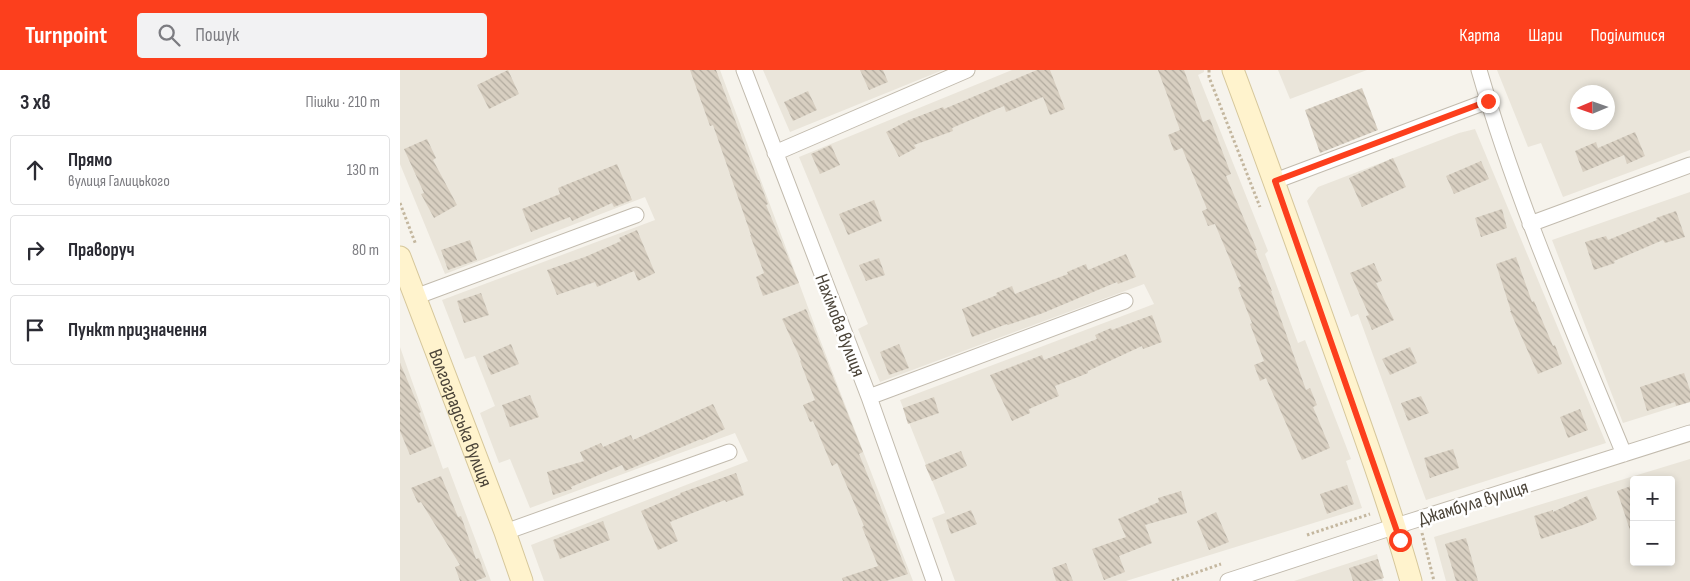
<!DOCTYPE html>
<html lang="uk">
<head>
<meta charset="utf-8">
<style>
	:root { --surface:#fff; --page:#f2f2f3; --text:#2b2b33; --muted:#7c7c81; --line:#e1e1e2; --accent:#fc3f1d }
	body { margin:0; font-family:"Sofia Sans Condensed",sans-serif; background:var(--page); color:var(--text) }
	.controls { position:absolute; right:15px; bottom:15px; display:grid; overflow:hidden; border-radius:5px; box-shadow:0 2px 8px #0003 }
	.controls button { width:45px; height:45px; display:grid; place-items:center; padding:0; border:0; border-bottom:1px solid var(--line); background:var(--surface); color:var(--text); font:25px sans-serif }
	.compass { position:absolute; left:1170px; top:15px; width:45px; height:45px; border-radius:50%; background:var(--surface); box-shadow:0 2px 8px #0003; rotate:268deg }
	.stop { position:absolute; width:15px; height:15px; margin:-11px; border:4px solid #fc3f1d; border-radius:50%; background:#fff }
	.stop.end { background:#fc3f1d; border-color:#fff; box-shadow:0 1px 5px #0008 }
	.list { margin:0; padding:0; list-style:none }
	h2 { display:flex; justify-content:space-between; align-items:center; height:65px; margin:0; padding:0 20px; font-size:21px }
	h2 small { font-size:16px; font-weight:400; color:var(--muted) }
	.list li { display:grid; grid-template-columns:32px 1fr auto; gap:15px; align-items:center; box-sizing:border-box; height:70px; margin:0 10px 10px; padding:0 10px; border:1px solid var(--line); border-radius:5px }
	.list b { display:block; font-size:19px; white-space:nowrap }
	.list p { margin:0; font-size:16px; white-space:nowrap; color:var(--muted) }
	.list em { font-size:16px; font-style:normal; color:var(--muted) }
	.icon { flex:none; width:28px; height:28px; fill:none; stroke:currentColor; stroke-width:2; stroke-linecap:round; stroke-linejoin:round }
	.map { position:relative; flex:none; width:1290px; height:511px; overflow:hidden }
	header { display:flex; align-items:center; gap:30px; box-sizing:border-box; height:70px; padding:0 25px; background:var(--accent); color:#fff }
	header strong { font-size:24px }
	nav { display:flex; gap:28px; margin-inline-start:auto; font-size:18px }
	.search { width:350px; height:45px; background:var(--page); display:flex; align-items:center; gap:12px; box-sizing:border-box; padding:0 18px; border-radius:5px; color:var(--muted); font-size:19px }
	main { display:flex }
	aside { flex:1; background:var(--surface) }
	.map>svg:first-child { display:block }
</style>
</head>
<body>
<header>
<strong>Turnpoint</strong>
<div class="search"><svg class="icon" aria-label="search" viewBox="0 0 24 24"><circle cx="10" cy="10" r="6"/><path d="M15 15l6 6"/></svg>Пошук</div>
<nav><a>Карта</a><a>Шари</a><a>Поділитися</a></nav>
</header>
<main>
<aside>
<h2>3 хв<small>Пішки · 210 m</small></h2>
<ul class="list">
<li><svg class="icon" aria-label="ahead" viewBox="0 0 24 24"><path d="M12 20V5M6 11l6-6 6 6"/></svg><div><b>Прямо</b><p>вулиця Галицького</p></div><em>130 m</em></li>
<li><svg class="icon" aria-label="right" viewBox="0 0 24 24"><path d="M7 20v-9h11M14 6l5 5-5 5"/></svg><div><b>Праворуч</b></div><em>80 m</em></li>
<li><svg class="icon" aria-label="arrive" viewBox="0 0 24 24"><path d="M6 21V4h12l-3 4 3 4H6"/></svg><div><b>Пункт призначення</b></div></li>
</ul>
</aside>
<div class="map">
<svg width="1290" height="511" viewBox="0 0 1290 511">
	<defs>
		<pattern id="building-back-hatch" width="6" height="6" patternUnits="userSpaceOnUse" patternTransform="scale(1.25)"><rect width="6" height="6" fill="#d8cfc1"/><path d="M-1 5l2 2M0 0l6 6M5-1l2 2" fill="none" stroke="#b1aa9e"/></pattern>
	</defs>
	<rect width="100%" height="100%" fill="#f6f3ec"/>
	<path fill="#eae5da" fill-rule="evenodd" d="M 0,0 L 320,0 L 419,267 L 513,511 L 144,511 L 131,475 L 348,391 L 335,363 L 130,438 L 110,389 L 99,393 L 80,343 L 95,336 L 75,286 L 65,289 L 42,230 L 255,150 L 245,127 L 45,204 L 0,94 Z
		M 363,0 L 543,0 L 390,62 Z
		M 612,0 L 804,0 L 804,2 L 798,5 L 868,181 L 865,184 L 898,273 L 905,270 L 951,389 L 946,391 L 962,438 L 726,511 L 555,511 L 532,448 L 545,443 L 500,330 L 754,234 L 744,214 L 480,312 L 458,259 L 468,254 L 399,87 Z
		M 878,0 L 967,0 L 890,29 Z
		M 1097,0 L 1290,0 L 1290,80 L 1163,127 L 1141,73 L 1128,77 ZM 1178,22 L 1208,22 L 1208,52 L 1178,52 Z
		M 1075,59 L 1206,373 L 1026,430 L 958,244 L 951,247 L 907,131 L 918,117 L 1059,63 Z
		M 1290,122 L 1290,332 L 1223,353 L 1152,170 Z
		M 0,277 L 43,399 L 48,397 L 91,511 L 0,511 Z
		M 1290,389 L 1290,511 L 1046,511 L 1034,467 ZM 1234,410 L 1271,410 L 1271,492 L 1234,492 Z
		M 977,484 L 983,511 L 894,511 Z"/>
	<path fill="url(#building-back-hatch)" d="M 108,0 L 119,24 L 89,39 L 77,15 Z
		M 290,0 L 316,0 L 358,110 L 359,110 L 368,134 L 366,135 L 399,213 L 363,226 L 356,207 L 364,203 L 350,165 L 351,165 L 313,55 L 310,56 Z
		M 460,0 L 483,0 L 488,12 L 469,20 Z
		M 637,0 L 650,0 L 665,39 L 650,45 L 643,27 L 606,42 L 604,36 L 552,58 L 553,61 L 514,75 L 516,78 L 499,87 L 486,62 L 509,50 L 543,37 L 544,39 Z
		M 758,0 L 784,0 L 803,52 L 810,49 L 831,104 L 826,106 L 857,180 L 855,180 L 872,221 L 871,221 L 906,320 L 910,318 L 917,335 L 913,337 L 930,378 L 902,390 L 866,308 L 860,311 L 854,295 L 864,291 L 850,254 L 852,253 L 838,218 L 841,216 L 815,154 L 808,156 L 802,141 L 807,139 L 782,78 L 774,81 L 768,65 L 780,60 Z
		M 962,18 L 978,60 L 920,83 L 905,40 Z
		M 408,21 L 417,40 L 393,51 L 384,32 Z
		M 1235,62 L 1245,86 L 1227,94 L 1224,85 L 1183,102 L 1175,81 L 1196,72 L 1198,78 Z
		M 27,69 L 36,88 L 33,90 L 57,135 L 34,148 L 21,124 L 24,123 L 4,79 Z
		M 431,75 L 440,95 L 420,104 L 411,84 Z
		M 993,88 L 1006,117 L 962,137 L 949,108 Z
		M 1081,91 L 1089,109 L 1054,124 L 1046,106 Z
		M 217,94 L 232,130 L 214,137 L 212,133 L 172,151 L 170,147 L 131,162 L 122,139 L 160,124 L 158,118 Z
		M 474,130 L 482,151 L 448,165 L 439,144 Z
		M 1102,139 L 1107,158 L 1081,167 L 1075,148 Z
		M 1276,141 L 1285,167 L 1265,173 L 1263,170 L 1214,191 L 1215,193 L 1194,200 L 1185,172 L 1206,166 L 1208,170 L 1257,150 L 1256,148 Z
		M 237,160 L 255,203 L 238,211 L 234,201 L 197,217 L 195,212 L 157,225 L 147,200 L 185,187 L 221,171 L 219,168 Z
		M 70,170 L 77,190 L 48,200 L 41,180 Z
		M 726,184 L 736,207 L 718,214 L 717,212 L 643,243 L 608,255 L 607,254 L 572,267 L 562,239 L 597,225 L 596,223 L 612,216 L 615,224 L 668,204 L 667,202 L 686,194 L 688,200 Z
		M 1116,187 L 1132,232 L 1134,231 L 1153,276 L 1155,275 L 1162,294 L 1138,304 L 1110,241 L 1111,241 L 1096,194 Z
		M 479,188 L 485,205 L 466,211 L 459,195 Z
		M 974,193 L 982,211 L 976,213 L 994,250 L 972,260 L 966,246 L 969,245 L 950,203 Z
		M 81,223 L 89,245 L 64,253 L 57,231 Z
		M 406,239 L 463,382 L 459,384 L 508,504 L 486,511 L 443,511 L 442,508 L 478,496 L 462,457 L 464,456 L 437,393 L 432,396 L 413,351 L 410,352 L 403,335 L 415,330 L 400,291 L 401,290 L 382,249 Z
		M 752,245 L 762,272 L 743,279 L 742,276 L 688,301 L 688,303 L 655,316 L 659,326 L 629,339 L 630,343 L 612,351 L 590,305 L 642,285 L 644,290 L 697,269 L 695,265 L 711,258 L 712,260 Z
		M 111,274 L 119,294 L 91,305 L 83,286 Z
		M 499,274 L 509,298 L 489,305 L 480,282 Z
		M 1010,277 L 1017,293 L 990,305 L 982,289 Z
		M 0,293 L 21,342 L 19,343 L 32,376 L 10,385 L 0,361 Z
		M 1284,303 L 1290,320 L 1290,332 L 1276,336 L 1275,332 L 1247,341 L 1240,317 Z
		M 130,325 L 139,347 L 110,357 L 102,335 Z
		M 1021,326 L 1029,343 L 1008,351 L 1001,333 Z
		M 534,327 L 539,343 L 508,354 L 503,338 Z
		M 313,334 L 325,359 L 302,370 L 301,369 L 225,401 L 222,395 L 171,417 L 172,419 L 153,425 L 147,402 L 184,391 L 180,382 L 201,373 L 203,377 L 231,365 L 233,370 Z
		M 1180,339 L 1188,360 L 1168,368 L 1160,347 Z
		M 1053,379 L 1059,398 L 1030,408 L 1024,388 Z
		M 561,381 L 567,396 L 532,411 L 525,395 Z
		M 336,403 L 344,425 L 326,432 L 325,430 L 270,452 L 278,471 L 258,480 L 241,441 L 281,424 L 280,423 Z
		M 41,406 L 58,447 L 61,446 L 76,489 L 79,488 L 86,507 L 75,511 L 60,511 L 55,497 L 60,495 L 21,432 L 18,433 L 11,418 Z
		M 947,415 L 954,434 L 927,444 L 920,424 Z
		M 1234,415 L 1234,463 L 1231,463 L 1217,421 Z
		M 781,421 L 787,443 L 745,455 L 752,473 L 719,486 L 725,502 L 704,510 L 692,479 L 726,467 L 718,449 L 759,432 L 758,428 Z
		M 1187,426 L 1197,449 L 1183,455 L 1141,469 L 1134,446 L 1153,440 L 1153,442 Z
		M 571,440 L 577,454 L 551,464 L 546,450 Z
		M 816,442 L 829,472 L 809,480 L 797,451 Z
		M 203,451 L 210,470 L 160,489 L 153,470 Z
		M 1066,468 L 1078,511 L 1056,511 L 1045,474 Z
		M 978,489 L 984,508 L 972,511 L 953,511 L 949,498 Z
		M 666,493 L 673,511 L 656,511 L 652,498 Z"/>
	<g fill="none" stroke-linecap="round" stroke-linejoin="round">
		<defs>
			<path id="street" d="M 344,0 L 469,327 L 534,511
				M 1079,0 C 1117,132 1172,258 1224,384
				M 375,83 L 567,0
				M 875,111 L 1088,31
				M 1130,154 L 1290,95
				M 15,227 L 236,145
				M 469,327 L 725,231
				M 105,462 L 329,382
				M 828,511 L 996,456 L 1290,363"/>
			<g id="secondary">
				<path d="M 833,0 C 869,96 903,192 937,288 C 963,362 990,436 1011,511"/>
				<path id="s1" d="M 0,187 L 105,462 L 122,511"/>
			</g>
		</defs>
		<use href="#street" stroke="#c2bbae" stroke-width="17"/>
		<use href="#secondary" stroke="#d6c79b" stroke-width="23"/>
		<path stroke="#c4b79f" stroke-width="3" stroke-dasharray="2.5 2.5" stroke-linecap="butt" d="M 809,0 L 809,7 L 860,137
			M 0,133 L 16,175
			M 1022,463 L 1034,511
			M 907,465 L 970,444
			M 772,511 L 821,494"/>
		<use href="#street" stroke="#fff" stroke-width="15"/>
		<use href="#secondary" stroke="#fff3cd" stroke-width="21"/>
	</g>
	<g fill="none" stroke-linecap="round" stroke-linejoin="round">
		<path stroke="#fc3f1d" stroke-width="6" d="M 1000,470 L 875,111 L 1088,31"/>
	</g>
	<g text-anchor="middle" stroke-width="5" stroke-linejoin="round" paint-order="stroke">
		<g font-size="19" fill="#4b4439" stroke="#fff">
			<text transform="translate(441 255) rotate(69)" y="7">Нахімова вулиця</text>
			<text dy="7" stroke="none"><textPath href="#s1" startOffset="172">Волгоградська вулиця</textPath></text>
			<text transform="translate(1073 432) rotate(-17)" y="7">Джамбула вулиця</text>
		</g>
	</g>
</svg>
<div class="controls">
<button>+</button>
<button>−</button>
</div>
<svg class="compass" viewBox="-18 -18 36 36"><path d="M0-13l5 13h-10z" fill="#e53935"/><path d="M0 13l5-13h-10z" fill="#7c7c81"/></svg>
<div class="stop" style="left:1000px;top:470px"></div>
<div class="stop end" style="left:1088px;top:31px"></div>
</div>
</main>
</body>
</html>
